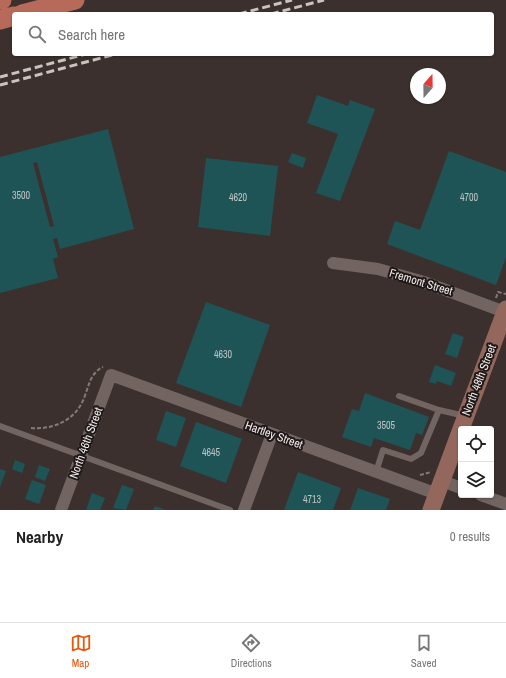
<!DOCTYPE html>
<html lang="en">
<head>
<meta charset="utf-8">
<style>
	:root { --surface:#fff; --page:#f6f6f6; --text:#222; --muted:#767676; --line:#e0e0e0; --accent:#ea580c }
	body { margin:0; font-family:"Archivo Narrow",sans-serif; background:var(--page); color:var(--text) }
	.controls { position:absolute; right:12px; bottom:12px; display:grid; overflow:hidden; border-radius:4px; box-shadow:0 1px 3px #0004 }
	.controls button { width:36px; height:36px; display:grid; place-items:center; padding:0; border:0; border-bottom:1px solid var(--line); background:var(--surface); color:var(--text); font:20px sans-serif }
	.compass { position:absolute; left:410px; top:68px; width:36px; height:36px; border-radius:50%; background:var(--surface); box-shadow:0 1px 3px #0004; rotate:20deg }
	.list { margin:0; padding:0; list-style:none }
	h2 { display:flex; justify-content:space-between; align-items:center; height:52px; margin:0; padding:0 16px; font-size:17px }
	h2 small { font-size:13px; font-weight:400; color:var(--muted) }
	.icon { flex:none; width:22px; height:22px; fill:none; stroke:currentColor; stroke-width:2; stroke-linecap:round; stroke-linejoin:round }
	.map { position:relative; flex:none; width:506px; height:510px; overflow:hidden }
	.search { position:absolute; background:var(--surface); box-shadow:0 1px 3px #0004; left:12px; right:12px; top:12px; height:44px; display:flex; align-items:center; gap:10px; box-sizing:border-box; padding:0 14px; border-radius:4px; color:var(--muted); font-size:15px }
	.sheet { height:112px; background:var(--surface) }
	nav { display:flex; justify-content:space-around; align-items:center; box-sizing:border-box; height:56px; border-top:1px solid var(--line); background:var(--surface); font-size:11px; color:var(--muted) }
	nav a { display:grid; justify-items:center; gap:2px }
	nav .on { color:var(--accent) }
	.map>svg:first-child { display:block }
</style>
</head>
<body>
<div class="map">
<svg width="506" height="510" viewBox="0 0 506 510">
	<rect width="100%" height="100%" fill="#3b302d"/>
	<path fill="#1f5457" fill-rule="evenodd" d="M 317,95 L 348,106 L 350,100 L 375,109 L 340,201 L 316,193 L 338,134 L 307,123 Z
		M 108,129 L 134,229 L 60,249 L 57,238 L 53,239 L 58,257 L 53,259 L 58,278 L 0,293 L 0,157 ZM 37,162 L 54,226 L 50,227 L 33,163 Z
		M 449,151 L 506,172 L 506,257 L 496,285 L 387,244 L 395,221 L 420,230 Z
		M 292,153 L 306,158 L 303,168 L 288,162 Z
		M 206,158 L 278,166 L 270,236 L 198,227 Z
		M 206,302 L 270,325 L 241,407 L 176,383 Z
		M 453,333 L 464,337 L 457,358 L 445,354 Z
		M 435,365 L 456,373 L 451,386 L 437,381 L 436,384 L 429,382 Z
		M 365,393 L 429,417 L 422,435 L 416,433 L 410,450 L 374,438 L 371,447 L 342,437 L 352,409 L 359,411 Z
		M 166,411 L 186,418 L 176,447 L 156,440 Z
		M 196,422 L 242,439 L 226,483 L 180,466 Z
		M 15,460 L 25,464 L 22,473 L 12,469 Z
		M 39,465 L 50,469 L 45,481 L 35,477 Z
		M 0,469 L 6,471 L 0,487 Z
		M 298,472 L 341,488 L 333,510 L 284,510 Z
		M 32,480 L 46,485 L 39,504 L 25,499 Z
		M 122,485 L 134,489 L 126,510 L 113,508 Z
		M 358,488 L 390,499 L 386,510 L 350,510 Z
		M 92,493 L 105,498 L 100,510 L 86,510 Z
		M 155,506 L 166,510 L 153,510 Z"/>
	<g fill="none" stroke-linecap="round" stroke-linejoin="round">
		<path stroke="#847b78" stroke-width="2" stroke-dasharray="4 2" stroke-linecap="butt" d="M 496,298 L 498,292 L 506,294
			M 31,428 C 53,430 76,420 84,398 C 89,386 90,373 103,367
			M 420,475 L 431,472"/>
		<path stroke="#716461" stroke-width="6" d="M 399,396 L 439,410
			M 0,426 L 230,510
			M 376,472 L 383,450 L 411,459 L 421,453 L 439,410 L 465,416"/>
		<path stroke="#716461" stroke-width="12" d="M 333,263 L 378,269 L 424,282 L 505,312
			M 442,481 L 461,488
			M 481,495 L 506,504
			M 61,510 L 111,375 L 437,494
			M 244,510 L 272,434"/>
		<path stroke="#94675d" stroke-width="17" d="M 461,429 L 506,309
			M 431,510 L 461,429"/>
		<path stroke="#b76a5a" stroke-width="19" d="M 0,0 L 2,0
			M 22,14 L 75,0
			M 0,20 L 14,16"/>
		<path stroke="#cbc3c1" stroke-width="3" stroke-dasharray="8 4" stroke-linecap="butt" d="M 239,14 L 292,0
			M 271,14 L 324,0
			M 0,77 L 86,54
			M 0,85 L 116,54"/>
	</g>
	<g text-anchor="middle" stroke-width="4" stroke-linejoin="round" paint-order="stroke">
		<g font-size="10" fill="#bcc4c4">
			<text x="21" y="199">3500</text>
			<text x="238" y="201">4620</text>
			<text x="469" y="201">4700</text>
			<text x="223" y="358">4630</text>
			<text x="386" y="429">3505</text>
			<text x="211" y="456">4645</text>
			<text x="312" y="503">4713</text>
		</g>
		<g font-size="12" fill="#f1eae8" stroke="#1e1918">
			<text transform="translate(421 282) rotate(17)" y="4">Fremont Street</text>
			<text transform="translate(479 380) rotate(-69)" y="4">North 48th Street</text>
			<text transform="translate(274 435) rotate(20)" y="4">Hartley Street</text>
			<text transform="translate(86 443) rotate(-70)" y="4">North 46th Street</text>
		</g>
	</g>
</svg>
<div class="controls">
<button><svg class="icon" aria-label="locate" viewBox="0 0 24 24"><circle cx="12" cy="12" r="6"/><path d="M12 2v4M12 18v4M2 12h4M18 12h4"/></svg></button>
<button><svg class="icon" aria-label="layers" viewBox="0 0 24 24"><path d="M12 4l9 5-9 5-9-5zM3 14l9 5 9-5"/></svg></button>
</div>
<svg class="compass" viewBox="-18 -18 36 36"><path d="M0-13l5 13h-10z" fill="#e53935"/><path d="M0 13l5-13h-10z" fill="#767676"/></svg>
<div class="search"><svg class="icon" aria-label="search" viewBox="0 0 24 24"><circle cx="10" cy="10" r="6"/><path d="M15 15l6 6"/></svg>Search here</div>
</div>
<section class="sheet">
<h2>Nearby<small>0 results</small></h2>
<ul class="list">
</ul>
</section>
<nav>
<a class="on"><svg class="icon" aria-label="map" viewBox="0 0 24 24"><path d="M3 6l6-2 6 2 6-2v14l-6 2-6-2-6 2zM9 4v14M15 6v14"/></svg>Map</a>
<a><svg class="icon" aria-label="directions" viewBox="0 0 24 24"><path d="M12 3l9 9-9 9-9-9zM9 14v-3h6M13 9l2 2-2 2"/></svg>Directions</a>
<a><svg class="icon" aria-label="saved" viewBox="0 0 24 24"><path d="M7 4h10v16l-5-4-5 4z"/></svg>Saved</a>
</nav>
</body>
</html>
